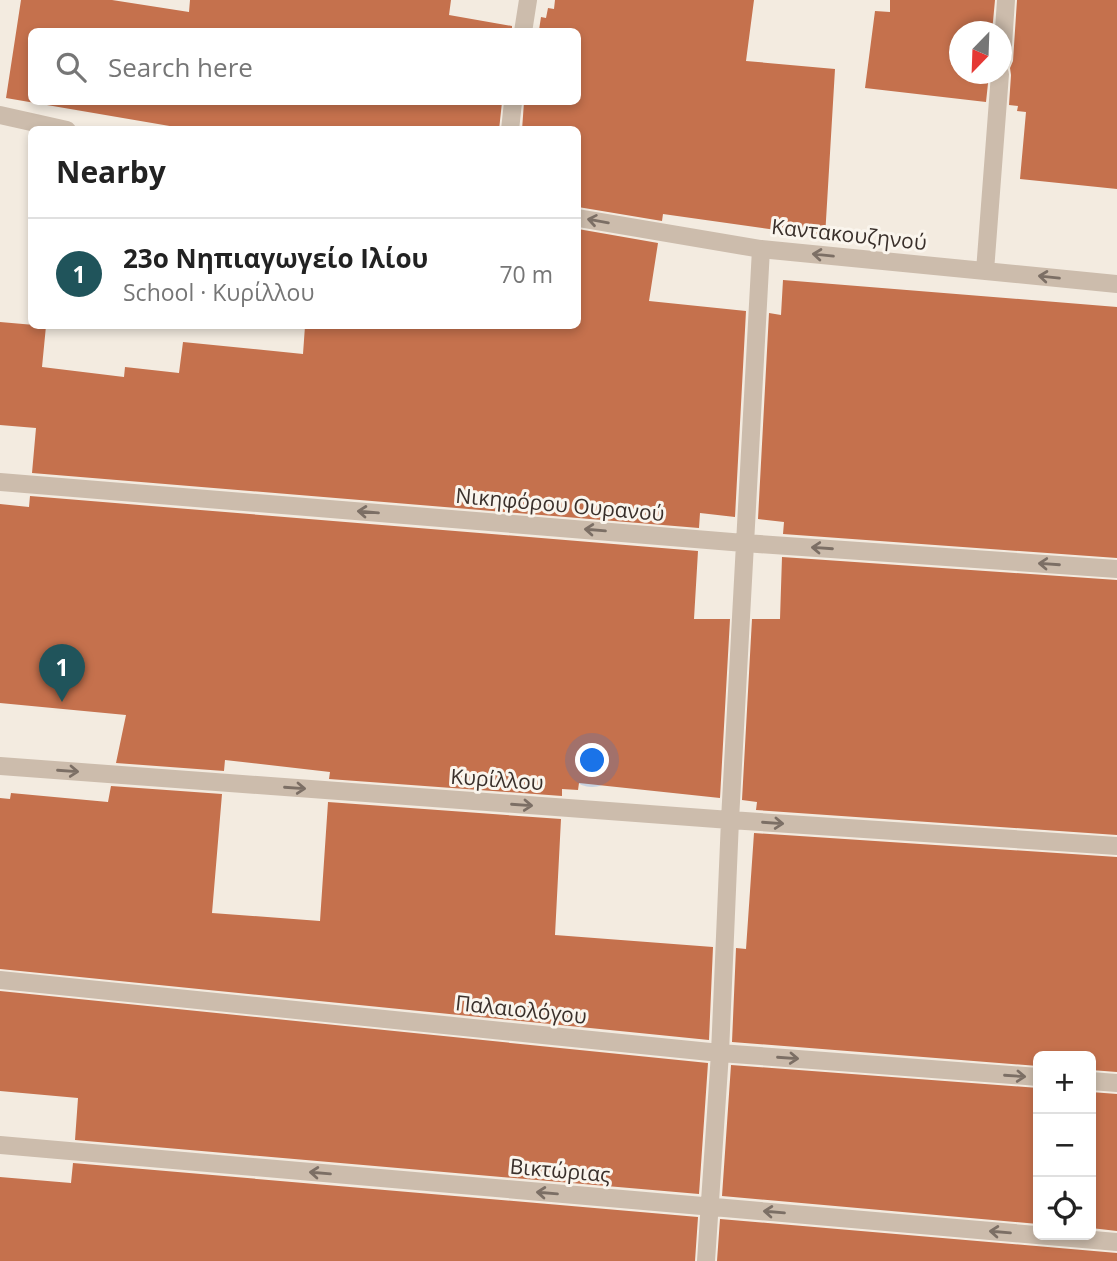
<!DOCTYPE html>
<html lang="en">
<head>
<meta charset="utf-8">
<style>
	:root { --surface:#fff; --page:#f6f6f6; --text:#222; --muted:#767676; --line:#e0e0e0; --accent:#20545b }
	body { margin:0; font-family:"Open Sans",sans-serif; background:var(--page); color:var(--text) }
	.controls { position:absolute; right:21px; bottom:21px; display:grid; overflow:hidden; border-radius:10px; box-shadow:0 4px 10px #0003 }
	.controls button { width:63px; height:63px; display:grid; place-items:center; padding:0; border:0; border-bottom:2px solid var(--line); background:var(--surface); color:var(--text); font:35px sans-serif }
	.compass { position:absolute; left:949px; top:21px; width:63px; height:63px; border-radius:50%; background:var(--surface); box-shadow:0 4px 10px #0003; rotate:203deg }
	.you { position:absolute; left:593px; top:761px; width:24px; height:24px; margin:-18px; border:5px solid #fff; border-radius:50%; background:#1a73e8; box-shadow:0 0 0 10px #1a73e833 }
	.badge { display:grid; place-items:center; width:46px; height:46px; border-radius:50%; background:var(--accent); color:#fff; font-size:23px; font-weight:700 }
	.pin { position:absolute; translate:-50% -58px; filter:drop-shadow(0 2px 4px #0008) }
	.pin::after { content:''; position:absolute; top:37px; width:24px; height:21px; background:inherit; clip-path:polygon(0 0,100% 0,50% 100%) }
	.list { margin:0; padding:0; list-style:none }
	h2 { display:flex; justify-content:space-between; align-items:center; height:91px; margin:0; padding:0 28px; font-size:30px }
	h2 small { font-size:23px; font-weight:400; color:var(--muted) }
	.list li { display:grid; grid-template-columns:46px 1fr auto; gap:21px; align-items:center; box-sizing:border-box; height:112px; padding:0 28px; border-top:2px solid var(--line) }
	.list b { display:block; font-size:26px; white-space:nowrap }
	.list p { margin:0; font-size:23px; white-space:nowrap; color:var(--muted) }
	.list em { font-size:23px; font-style:normal; color:var(--muted) }
	.icon { flex:none; width:38px; height:38px; fill:none; stroke:currentColor; stroke-width:2; stroke-linecap:round; stroke-linejoin:round }
	.map { position:relative; flex:none; width:1117px; height:1261px; overflow:hidden }
	.search { position:absolute; background:var(--surface); box-shadow:0 4px 10px #0003; left:28px; top:28px; width:553px; height:77px; display:flex; align-items:center; gap:18px; box-sizing:border-box; padding:0 24px; border-radius:10px; color:var(--muted); font-size:26px }
	.panel { position:absolute; background:var(--surface); box-shadow:0 4px 10px #0003; left:28px; top:126px; width:553px; height:203px; border-radius:10px }
	.map>svg:first-child { display:block }
</style>
</head>
<body>
<div class="map">
<svg width="1117" height="1261" viewBox="0 0 1117 1261">
	<rect width="100%" height="100%" fill="#f3ebe0"/>
	<path fill="#c5714d" d="M 21,0 L 112,0 L 189,12 L 190,0 L 451,0 L 449,15 L 512,26 L 512,32 L 32,32 L 32,102 L 502,102 L 499,130 L 193,130 L 6,98 Z
		M 555,0 L 754,0 L 746,61 L 835,69 L 825,237 L 663,214 L 662,221 L 578,207 L 578,130 L 522,130 L 524,102 L 578,102 L 578,32 L 535,32 L 535,29 L 539,30 L 541,17 L 546,18 L 548,8 L 554,9 Z
		M 890,0 L 995,0 L 992,32 L 960,32 L 960,74 L 989,74 L 986,102 L 865,88 L 875,11 L 890,12 Z
		M 1017,0 L 1117,0 L 1117,189 L 1020,179 L 1026,112 L 1017,111 L 1018,106 L 1009,105 L 1011,75 L 1010,68 L 1013,61 Z
		M 578,229 L 658,243 L 649,301 L 746,311 L 735,517 L 700,513 L 699,528 L 32,473 L 36,428 L 0,425 L 0,322 L 46,326 L 42,367 L 124,377 L 125,367 L 179,373 L 183,342 L 303,354 L 305,326 L 578,326 Z
		M 783,280 L 1117,307 L 1117,558 L 783,534 L 784,522 L 758,519 L 769,313 L 781,315 Z
		M 30,496 L 698,551 L 694,619 L 730,619 L 720,798 L 579,783 L 578,790 L 562,789 L 562,796 L 329,779 L 330,772 L 225,760 L 224,771 L 116,763 L 126,715 L 0,703 L 0,504 L 29,507 Z
		M 782,557 L 1117,580 L 1117,835 L 756,810 L 757,802 L 742,800 L 752,619 L 780,619 Z
		M 111,786 L 222,794 L 212,913 L 320,921 L 328,802 L 561,819 L 555,935 L 713,947 L 709,1040 L 0,969 L 0,798 L 10,799 L 11,793 L 108,802 Z
		M 754,833 L 1117,857 L 1117,1072 L 1091,1070 L 1091,1056 L 1038,1056 L 1038,1066 L 732,1042 L 736,948 L 746,949 Z
		M 0,991 L 708,1063 L 699,1194 L 75,1140 L 78,1098 L 0,1091 Z
		M 731,1065 L 1038,1088 L 1038,1224 L 722,1196 Z
		M 1091,1092 L 1117,1094 L 1117,1231 L 1091,1228 Z
		M 73,1163 L 698,1217 L 695,1261 L 0,1261 L 0,1177 L 71,1183 Z
		M 720,1219 L 1117,1253 L 1117,1261 L 717,1261 Z"/>
	<g fill="none" stroke-linecap="round" stroke-linejoin="round">
		<path stroke="#ccbcac" stroke-width="18" d="M 523,32 L 528,0
			M 1002,60 L 1006,0
			M 0,115 L 67,130
			M 510,130 L 513,102
			M 578,218 L 761,249 L 1117,284
			M 985,271 L 1000,74
			M 0,482 L 744,543 L 1117,569
			M 0,766 L 730,820 L 1117,846
			M 0,980 L 720,1053 L 1038,1077
			M 1091,1081 L 1117,1083
			M 0,1145 L 1117,1242
			M 706,1261 L 720,1053 L 730,820 L 761,249"/>
	</g>
	<defs><path id="oneway-shaft" d="M-6 0H5M1.5-3L5.5 0L1.5 3" fill="none" stroke-width="1.6" stroke-linecap="round" stroke-linejoin="round" transform="scale(1.75)"/></defs>
	<g stroke="#7c6f65">
		<use href="#oneway-shaft" transform="translate(598 221) rotate(-170)"/>
		<use href="#oneway-shaft" transform="translate(823 255) rotate(-174)"/>
		<use href="#oneway-shaft" transform="translate(1049 277) rotate(-174)"/>
		<use href="#oneway-shaft" transform="translate(368 512) rotate(-175)"/>
		<use href="#oneway-shaft" transform="translate(595 530) rotate(-175)"/>
		<use href="#oneway-shaft" transform="translate(822 548) rotate(-176)"/>
		<use href="#oneway-shaft" transform="translate(1049 564) rotate(-176)"/>
		<use href="#oneway-shaft" transform="translate(68 771) rotate(4)"/>
		<use href="#oneway-shaft" transform="translate(295 788) rotate(4)"/>
		<use href="#oneway-shaft" transform="translate(522 805) rotate(4)"/>
		<use href="#oneway-shaft" transform="translate(773 823) rotate(4)"/>
		<use href="#oneway-shaft" transform="translate(788 1058) rotate(4)"/>
		<use href="#oneway-shaft" transform="translate(1015 1076) rotate(4)"/>
		<use href="#oneway-shaft" transform="translate(320 1173) rotate(-175)"/>
		<use href="#oneway-shaft" transform="translate(547 1193) rotate(-175)"/>
		<use href="#oneway-shaft" transform="translate(774 1212) rotate(-175)"/>
		<use href="#oneway-shaft" transform="translate(1000 1232) rotate(-175)"/>
	</g>
	<g text-anchor="middle" stroke-width="6" stroke-linejoin="round" paint-order="stroke">
		<g font-size="21" fill="#3a302b" stroke="#faf5ed">
			<text transform="translate(849 235) rotate(6)" y="7">Καντακουζηνού</text>
			<text transform="translate(560 505) rotate(5)" y="7">Νικηφόρου Ουρανού</text>
			<text transform="translate(497 780) rotate(4)" y="7">Κυρίλλου</text>
			<text transform="translate(521 1010) rotate(6)" y="7">Παλαιολόγου</text>
			<text transform="translate(560 1171) rotate(5)" y="7">Βικτώριας</text>
		</g>
	</g>
</svg>
<div class="controls">
<button>+</button>
<button>−</button>
<button><svg class="icon" aria-label="locate" viewBox="0 0 24 24"><circle cx="12" cy="12" r="6"/><path d="M12 2v4M12 18v4M2 12h4M18 12h4"/></svg></button>
</div>
<svg class="compass" viewBox="-18 -18 36 36"><path d="M0-13l5 13h-10z" fill="#e53935"/><path d="M0 13l5-13h-10z" fill="#767676"/></svg>
<div class="you"></div>
<div class="pin badge" style="left:62px;top:702px">1</div>
<div class="search"><svg class="icon" aria-label="search" viewBox="0 0 24 24"><circle cx="10" cy="10" r="6"/><path d="M15 15l6 6"/></svg>Search here</div>
<section class="panel">
<h2>Nearby<small></small></h2>
<ul class="list">
<li><span class="badge">1</span><div><b>23ο Νηπιαγωγείο Ιλίου</b><p>School · Κυρίλλου</p></div><em>70 m</em></li>
</ul>
</section>
</div>
</body>
</html>
